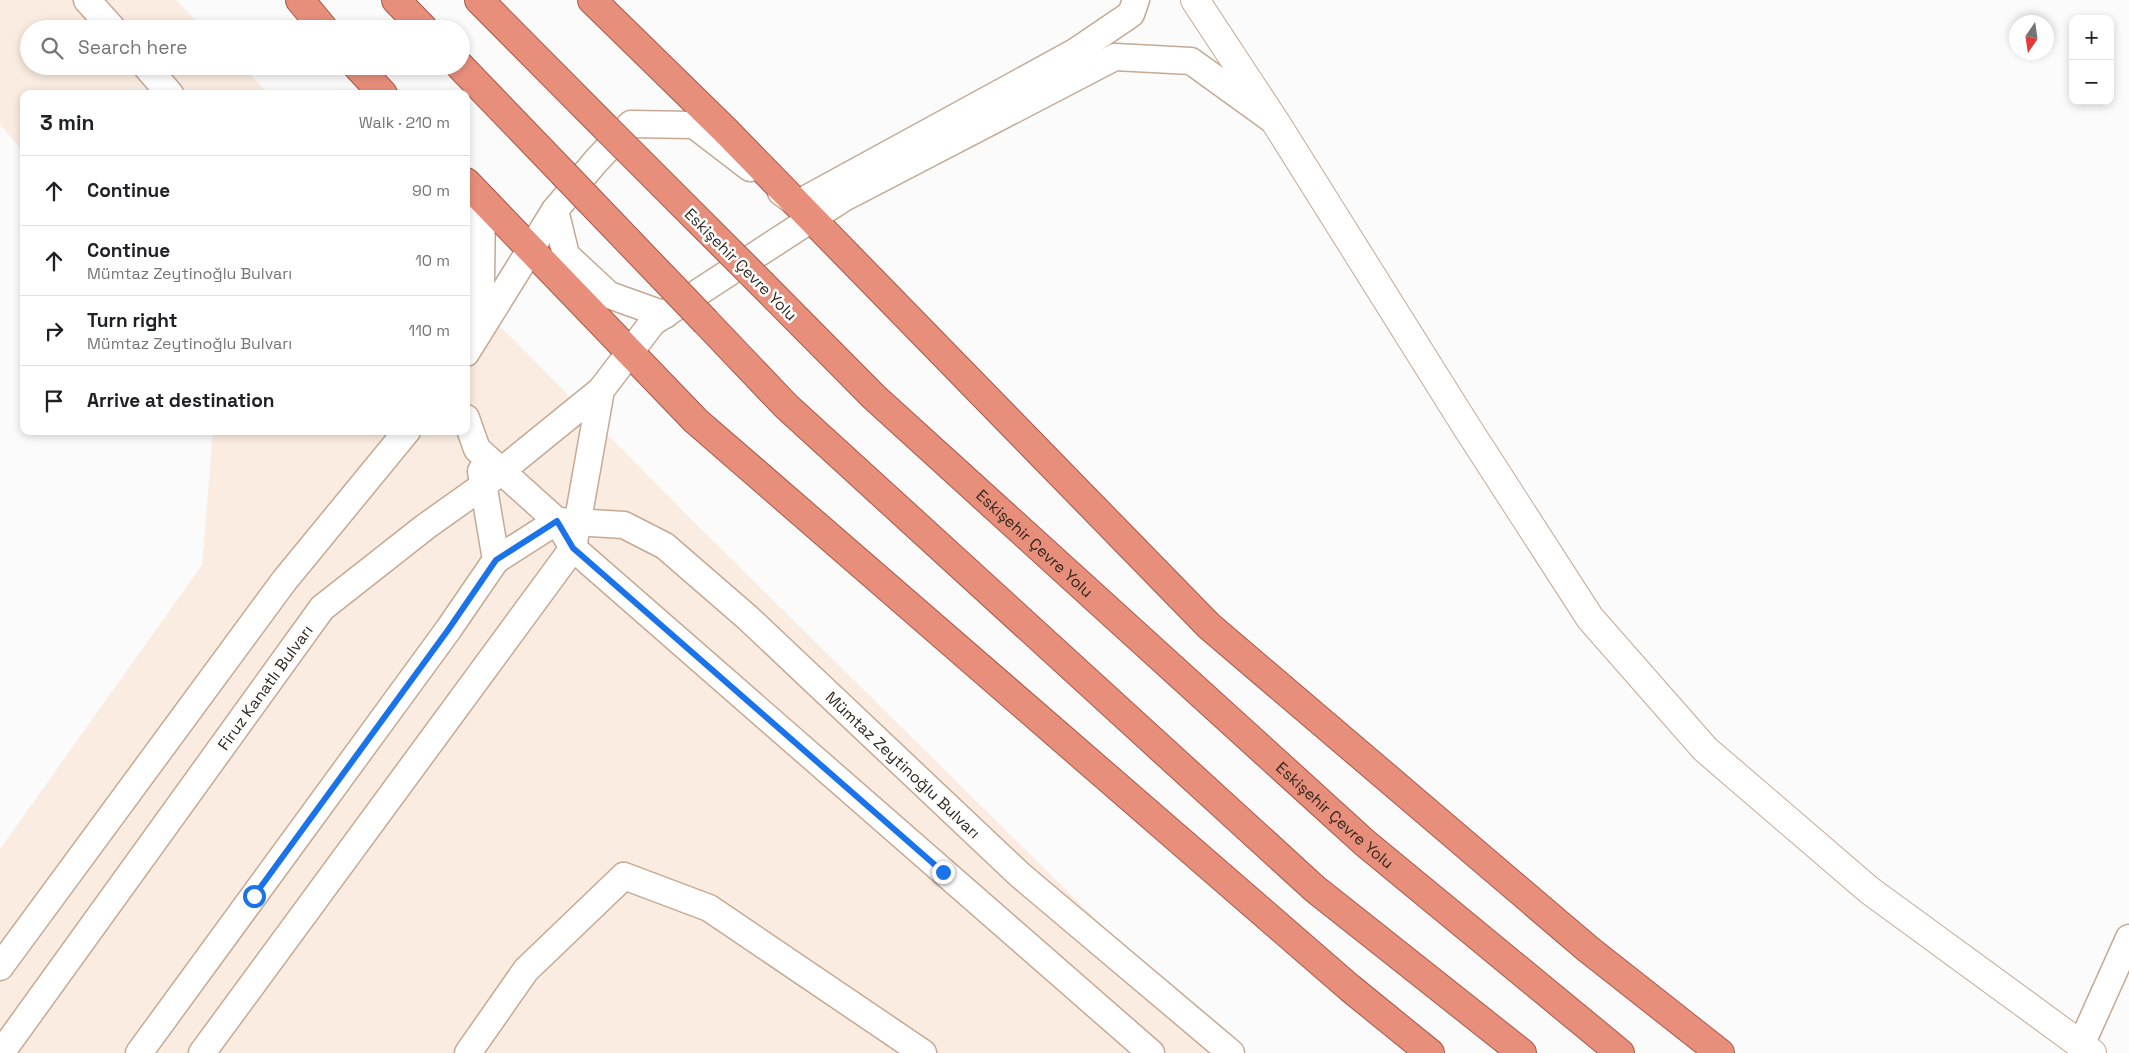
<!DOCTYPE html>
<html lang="en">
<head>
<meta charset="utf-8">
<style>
	:root { --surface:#fff; --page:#f2f2f2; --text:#202124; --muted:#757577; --line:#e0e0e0 }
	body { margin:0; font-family:"Space Grotesk",sans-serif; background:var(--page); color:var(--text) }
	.controls { position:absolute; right:15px; top:15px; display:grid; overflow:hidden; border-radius:10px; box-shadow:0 2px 8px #0003 }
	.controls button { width:45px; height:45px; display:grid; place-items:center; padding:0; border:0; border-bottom:1px solid var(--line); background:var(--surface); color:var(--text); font:25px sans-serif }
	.compass { position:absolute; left:2009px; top:15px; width:45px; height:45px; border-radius:50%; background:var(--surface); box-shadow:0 2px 8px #0003; rotate:193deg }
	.stop { position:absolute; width:15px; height:15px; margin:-11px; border:4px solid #1a73e8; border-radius:50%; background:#fff }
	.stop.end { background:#1a73e8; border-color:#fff; box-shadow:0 1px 5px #0008 }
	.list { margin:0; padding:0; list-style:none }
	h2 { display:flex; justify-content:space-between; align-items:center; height:65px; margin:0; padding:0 20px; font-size:21px }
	h2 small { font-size:16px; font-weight:400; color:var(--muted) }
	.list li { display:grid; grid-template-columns:32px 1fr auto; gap:15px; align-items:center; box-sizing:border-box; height:70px; padding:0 20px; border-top:1px solid var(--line) }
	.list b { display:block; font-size:19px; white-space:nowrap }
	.list p { margin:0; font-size:16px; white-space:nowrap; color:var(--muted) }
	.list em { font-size:16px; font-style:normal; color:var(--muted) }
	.icon { flex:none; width:28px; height:28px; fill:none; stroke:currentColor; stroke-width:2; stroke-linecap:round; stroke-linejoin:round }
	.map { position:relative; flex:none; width:2129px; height:1053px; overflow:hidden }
	.search { position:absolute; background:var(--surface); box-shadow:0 2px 8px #0003; left:20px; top:20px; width:450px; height:55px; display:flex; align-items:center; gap:12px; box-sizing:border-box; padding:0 18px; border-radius:28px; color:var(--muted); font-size:19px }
	.panel { position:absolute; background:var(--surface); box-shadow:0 2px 8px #0003; left:20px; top:90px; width:450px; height:345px; border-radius:10px }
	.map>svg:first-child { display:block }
</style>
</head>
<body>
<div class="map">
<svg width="2129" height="1053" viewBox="0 0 2129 1053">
	<rect width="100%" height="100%" fill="#fbfbfb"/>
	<path fill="#faece0" d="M 0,0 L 176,0 L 204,29 L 29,29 L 29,66 L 242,66 L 269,94 L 24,94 L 24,153 L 0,124 Z
		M 466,292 L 695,523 L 1231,1053 L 0,1053 L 0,849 L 202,565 L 213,431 L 466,431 Z"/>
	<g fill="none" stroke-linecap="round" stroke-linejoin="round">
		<defs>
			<g id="minor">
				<path d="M 87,0 L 113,29"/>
				<path d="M 146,66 L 170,94"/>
				<path d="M 781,192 L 797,204 L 1075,52 L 1131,14 L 1136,0"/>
				<path d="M 665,315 L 609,295 L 566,255 L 555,210 L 596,161 L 631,124 L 694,125 L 750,168"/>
				<path d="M 466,332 L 481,287 L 482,198"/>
				<path d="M 466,353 L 555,210"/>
				<path d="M 466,418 L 477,449 L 557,521 L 573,548 L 1151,1053"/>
				<path id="s1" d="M 496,560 L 557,521 L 624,525 L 665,546 L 748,618 L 1020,875 L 1231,1053"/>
				<path d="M 0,967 L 284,581 L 407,431"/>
				<path d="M 2081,1045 L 2129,938"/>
				<path id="s2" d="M 1,1053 L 322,608 L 425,527 L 484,485 L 601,390"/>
				<path d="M 139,1053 L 448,630 L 496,560 L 481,471"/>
				<path d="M 202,1053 L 573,548 L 601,390 L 653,322 L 842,199 L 1115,57 L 1191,61 L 1274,121"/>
				<path d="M 468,1053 L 526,970 L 624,876 L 709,908 L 923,1053"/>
			</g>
			<path id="tertiary" d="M 1195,0 L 1276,123 L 1466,426 L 1590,618 L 1705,749 L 1869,890 L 2092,1053"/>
			<g id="trunk">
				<path d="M 300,0 L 324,29"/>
				<path d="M 396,0 L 424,29"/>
				<path d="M 479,0 L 607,129"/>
				<path d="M 592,0 L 725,130 L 1209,626 L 1588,949 L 1720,1053"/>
				<path d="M 357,66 L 383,94"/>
				<path d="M 460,66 L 563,173"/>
				<path d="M 466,182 L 696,421 L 1350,988 L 1430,1053"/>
				<path id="s3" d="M 763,285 L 874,397 L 1365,843 L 1620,1053"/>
				<path d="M 706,322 L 786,406 L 1315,889 L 1522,1053"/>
			</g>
		</defs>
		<use href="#minor" stroke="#c5a993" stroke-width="29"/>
		<use href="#tertiary" stroke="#c5a993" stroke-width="30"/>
		<use href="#trunk" stroke="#a55947" stroke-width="30"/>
		<use href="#minor" stroke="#fff" stroke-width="26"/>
		<use href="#tertiary" stroke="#fff" stroke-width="28"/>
		<use href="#trunk" stroke="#e88f7c" stroke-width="28"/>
		<defs>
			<path id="trunk-bridge" d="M 607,129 L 763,285
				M 563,173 L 706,322"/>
		</defs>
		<use href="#trunk-bridge" stroke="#a55947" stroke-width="30" stroke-linecap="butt"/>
		<use href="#trunk-bridge" stroke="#e88f7c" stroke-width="28"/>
	</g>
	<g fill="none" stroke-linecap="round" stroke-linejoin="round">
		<path stroke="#1a73e8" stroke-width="6" d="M 254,896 L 448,630 L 496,560 L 557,521 L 573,548 L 943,872"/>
	</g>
	<g text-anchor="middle" stroke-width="5" stroke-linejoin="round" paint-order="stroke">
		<g font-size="16" fill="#32281f" stroke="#fff">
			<text transform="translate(741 264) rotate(45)" y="6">Eskişehir Çevre Yolu</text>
			<text dy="6" stroke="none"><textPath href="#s3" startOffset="375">Eskişehir Çevre Yolu</textPath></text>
			<text dy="6" stroke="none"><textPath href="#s2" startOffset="451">Firuz Kanatlı Bulvarı</textPath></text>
			<text dy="6" stroke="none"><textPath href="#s1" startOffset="509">Mümtaz Zeytinoğlu Bulvarı</textPath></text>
			<text dy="6" stroke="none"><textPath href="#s3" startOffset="780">Eskişehir Çevre Yolu</textPath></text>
		</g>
	</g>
</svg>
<div class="controls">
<button>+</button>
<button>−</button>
</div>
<svg class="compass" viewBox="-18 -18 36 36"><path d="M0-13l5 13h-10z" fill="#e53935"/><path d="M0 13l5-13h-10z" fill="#757577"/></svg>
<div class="stop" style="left:254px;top:896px"></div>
<div class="stop end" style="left:943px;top:872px"></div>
<div class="search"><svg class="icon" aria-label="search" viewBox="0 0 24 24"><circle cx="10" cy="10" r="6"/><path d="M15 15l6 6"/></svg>Search here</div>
<section class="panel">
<h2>3 min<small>Walk · 210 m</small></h2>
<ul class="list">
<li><svg class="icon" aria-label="ahead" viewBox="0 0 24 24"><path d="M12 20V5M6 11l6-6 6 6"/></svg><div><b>Continue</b></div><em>90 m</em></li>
<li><svg class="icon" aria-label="ahead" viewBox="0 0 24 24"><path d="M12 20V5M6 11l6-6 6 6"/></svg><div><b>Continue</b><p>Mümtaz Zeytinoğlu Bulvarı</p></div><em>10 m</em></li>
<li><svg class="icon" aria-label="right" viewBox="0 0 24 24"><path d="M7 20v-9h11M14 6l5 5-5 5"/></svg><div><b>Turn right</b><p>Mümtaz Zeytinoğlu Bulvarı</p></div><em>110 m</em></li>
<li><svg class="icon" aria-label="arrive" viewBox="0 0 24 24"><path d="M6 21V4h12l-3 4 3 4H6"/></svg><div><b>Arrive at destination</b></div></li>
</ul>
</section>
</div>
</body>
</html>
